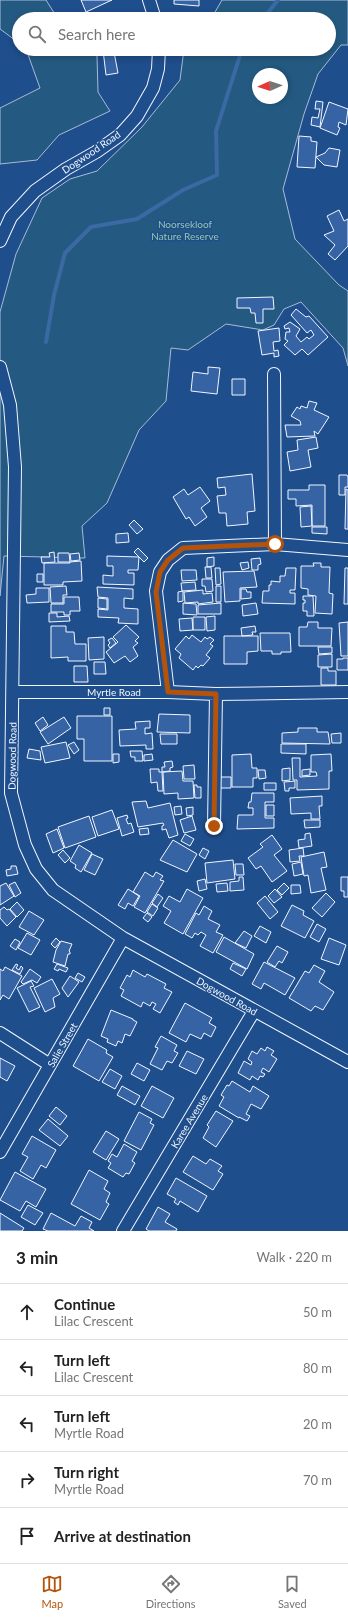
<!DOCTYPE html>
<html lang="en">
<head>
<meta charset="utf-8">
<style>
	:root { --surface:#fff; --page:#f6f6f6; --text:#222; --muted:#767676; --line:#e0e0e0; --accent:#b45309 }
	body { margin:0; font-family:Lato,sans-serif; background:var(--page); color:var(--text) }
	.compass { position:absolute; left:252px; top:68px; width:36px; height:36px; border-radius:50%; background:var(--surface); box-shadow:0 2px 6px #0003; rotate:267deg }
	.stop { position:absolute; width:12px; height:12px; margin:-9px; border:3px solid #b45309; border-radius:50%; background:#fff }
	.stop.end { background:#b45309; border-color:#fff; box-shadow:0 1px 4px #0008 }
	.list { margin:0; padding:0; list-style:none }
	h2 { display:flex; justify-content:space-between; align-items:center; height:52px; margin:0; padding:0 16px; font-size:17px }
	h2 small { font-size:13px; font-weight:400; color:var(--muted) }
	.list li { display:grid; grid-template-columns:26px 1fr auto; gap:12px; align-items:center; box-sizing:border-box; height:56px; padding:0 16px; border-top:1px solid var(--line) }
	.list b { display:block; font-size:15px; white-space:nowrap }
	.list p { margin:0; font-size:13px; white-space:nowrap; color:var(--muted) }
	.list em { font-size:13px; font-style:normal; color:var(--muted) }
	.icon { flex:none; width:22px; height:22px; fill:none; stroke:currentColor; stroke-width:2; stroke-linecap:round; stroke-linejoin:round }
	.map { position:relative; flex:none; width:348px; height:1231px; overflow:hidden }
	.search { position:absolute; background:var(--surface); box-shadow:0 2px 6px #0003; left:12px; right:12px; top:12px; height:44px; display:flex; align-items:center; gap:10px; box-sizing:border-box; padding:0 14px; border-radius:22px; color:var(--muted); font-size:15px }
	.sheet { height:332px; background:var(--surface) }
	nav { display:flex; justify-content:space-around; align-items:center; box-sizing:border-box; height:56px; border-top:1px solid var(--line); background:var(--surface); font-size:11px; color:var(--muted) }
	nav a { display:grid; justify-items:center; gap:2px }
	nav .on { color:var(--accent) }
	.map>svg:first-child { display:block }
</style>
</head>
<body>
<div class="map">
<svg width="348" height="1231" viewBox="0 0 348 1231">
	<rect width="100%" height="100%" fill="#1f4e8c"/>
	<path fill="#245a82" stroke="#a8bbd7" fill-rule="evenodd" d="M 0,0 L 46,0 L 58,19 L 19,19 L 19,43 L 0,29 Z
		M 222,0 L 348,0 L 348,45 L 341,45 L 318,74 L 304,114 L 283,189 L 295,239 L 339,285 L 348,291 L 348,366 L 343,348 L 301,302 L 284,309 L 274,325 L 263,330 L 226,324 L 188,350 L 171,348 L 166,401 L 139,430 L 107,503 L 82,526 L 85,558 L 4,556 L 0,596 L 0,312 L 16,254 L 42,198 L 70,179 L 97,171 L 142,127 L 180,80 L 184,49 L 329,49 L 329,19 L 211,19 ZM 258,74 L 282,74 L 282,98 L 258,98 Z
		M 26,49 L 88,49 L 97,56 L 98,92 L 110,111 L 59,135 L 37,160 L 0,164 L 0,108 L 40,88 Z"/>
	<g fill="none" stroke-linecap="round" stroke-linejoin="round">
		<path stroke="#3b69a3" stroke-width="4" d="M 263,19 L 278,0
			M 46,342 L 54,295 L 65,253 L 91,227 L 137,219 L 183,190 L 217,175 L 216,131 L 242,49"/>
	</g>
	<path fill="#3563a3" stroke="#f2f6ff" d="M 81,0 L 112,0 L 86,12 Z
		M 174,0 L 199,0 L 199,6 L 174,4 Z
		M 109,49 L 109,53 L 114,52 L 118,73 L 106,75 L 103,50 Z
		M 316,101 L 323,102 L 320,127 L 311,125 L 312,117 L 318,118 L 320,109 L 315,109 Z
		M 329,102 L 348,109 L 346,125 L 339,122 L 338,127 L 340,128 L 337,135 L 320,128 Z
		M 299,136 L 311,137 L 311,141 L 317,142 L 315,168 L 297,167 Z
		M 329,148 L 340,150 L 337,167 L 324,165 L 316,157 L 325,153 Z
		M 339,210 L 344,221 L 348,219 L 348,246 L 335,260 L 328,254 L 335,245 L 324,235 L 334,231 L 327,216 Z
		M 273,297 L 274,309 L 263,309 L 263,323 L 256,323 L 255,313 L 251,313 L 250,308 L 237,308 L 237,298 Z
		M 296,309 L 306,317 L 309,316 L 328,337 L 308,355 L 302,349 L 295,355 L 284,345 L 288,341 L 285,339 L 286,332 L 290,332 L 289,328 L 285,329 L 284,326 L 290,322 L 300,329 L 296,336 L 301,342 L 307,337 L 309,339 L 314,335 L 311,330 L 307,333 L 291,315 Z
		M 279,328 L 280,341 L 273,342 L 274,351 L 278,350 L 279,356 L 274,357 L 274,353 L 262,355 L 258,331 Z
		M 208,367 L 220,368 L 217,394 L 191,391 L 193,372 L 208,374 Z
		M 232,379 L 245,379 L 245,395 L 232,395 Z
		M 309,401 L 317,403 L 314,410 L 329,417 L 318,434 L 314,431 L 315,436 L 287,437 L 285,425 L 301,425 L 300,421 L 291,416 L 297,407 L 300,409 L 301,406 L 307,408 Z
		M 316,437 L 318,448 L 308,450 L 311,467 L 290,471 L 287,452 L 298,450 L 297,440 Z
		M 252,474 L 255,511 L 247,512 L 248,524 L 227,526 L 226,513 L 219,513 L 217,496 L 226,495 L 225,487 L 218,488 L 217,478 Z
		M 339,475 L 347,475 L 348,477 L 348,487 L 345,487 L 345,495 L 339,495 Z
		M 309,485 L 325,485 L 325,526 L 312,526 L 312,505 L 296,506 L 296,499 L 288,499 L 288,490 L 309,490 Z
		M 200,487 L 210,501 L 201,508 L 207,517 L 195,526 L 189,517 L 186,519 L 173,497 L 184,489 L 188,495 Z
		M 346,489 L 348,490 L 348,529 L 345,529 Z
		M 311,506 L 312,526 L 301,527 L 300,507 Z
		M 134,520 L 143,529 L 137,534 L 129,525 Z
		M 312,527 L 327,527 L 327,534 L 312,533 Z
		M 128,533 L 129,542 L 116,543 L 116,534 Z
		M 138,548 L 148,558 L 144,562 L 134,552 Z
		M 54,552 L 55,562 L 42,563 L 41,557 L 50,557 L 49,553 Z
		M 58,553 L 69,553 L 70,562 L 58,562 Z
		M 79,553 L 80,560 L 71,561 L 70,554 Z
		M 107,556 L 139,557 L 138,570 L 128,570 L 128,573 L 134,573 L 134,585 L 103,584 L 103,575 L 113,576 L 113,566 L 107,566 Z
		M 214,557 L 214,566 L 207,567 L 207,558 Z
		M 260,558 L 261,564 L 258,565 L 258,570 L 252,570 L 251,559 Z
		M 81,561 L 82,581 L 63,582 L 63,585 L 44,585 L 44,563 L 70,563 L 70,562 Z
		M 248,562 L 249,568 L 242,570 L 240,563 Z
		M 313,563 L 321,563 L 321,567 L 330,567 L 329,593 L 333,594 L 332,614 L 315,613 L 316,596 L 308,595 L 308,589 L 301,588 L 301,566 L 314,566 Z
		M 205,567 L 211,567 L 212,578 L 206,578 Z
		M 215,568 L 220,568 L 221,584 L 216,585 Z
		M 286,568 L 296,568 L 295,590 L 290,590 L 290,593 L 295,593 L 295,604 L 262,603 L 263,591 L 269,591 L 269,585 L 271,585 L 271,581 L 280,582 L 280,576 L 285,576 Z
		M 345,568 L 348,568 L 348,604 L 344,604 Z
		M 181,570 L 196,570 L 197,580 L 182,581 Z
		M 254,571 L 257,587 L 240,588 L 240,601 L 225,602 L 223,572 Z
		M 37,574 L 43,574 L 43,582 L 37,582 Z
		M 202,579 L 212,579 L 213,591 L 206,592 L 205,586 L 202,586 Z
		M 195,582 L 196,590 L 182,591 L 181,583 Z
		M 66,586 L 67,595 L 63,595 L 63,603 L 51,603 L 50,587 Z
		M 216,586 L 221,586 L 221,602 L 216,602 Z
		M 97,587 L 133,589 L 133,599 L 124,598 L 124,608 L 138,609 L 138,624 L 118,623 L 119,618 L 98,617 L 98,609 L 108,610 L 108,598 L 98,597 Z
		M 36,588 L 49,588 L 49,602 L 27,603 L 26,595 L 36,594 Z
		M 241,589 L 246,589 L 247,592 L 251,592 L 251,598 L 241,599 Z
		M 203,590 L 203,594 L 212,593 L 213,602 L 198,604 L 198,602 L 185,603 L 184,592 Z
		M 183,591 L 183,601 L 178,602 L 178,592 Z
		M 303,596 L 313,596 L 314,616 L 307,616 L 307,611 L 303,611 L 303,603 L 305,603 L 305,600 L 303,600 Z
		M 64,597 L 79,597 L 80,611 L 70,611 L 70,615 L 64,615 L 64,612 L 51,612 L 51,604 L 64,604 Z
		M 98,598 L 107,599 L 107,609 L 98,608 Z
		M 183,603 L 196,604 L 197,615 L 183,614 Z
		M 221,603 L 221,614 L 198,614 L 198,605 Z
		M 256,603 L 258,614 L 243,616 L 242,605 Z
		M 49,613 L 57,613 L 57,617 L 69,616 L 70,621 L 49,622 Z
		M 215,616 L 215,630 L 207,631 L 206,617 Z
		M 193,617 L 205,617 L 205,630 L 193,630 Z
		M 192,618 L 193,630 L 180,631 L 179,619 Z
		M 308,622 L 318,622 L 318,628 L 332,628 L 331,646 L 299,646 L 299,627 L 307,627 Z
		M 348,622 L 348,656 L 341,656 L 339,623 Z
		M 126,625 L 139,637 L 135,641 L 138,643 L 133,647 L 138,656 L 130,662 L 125,656 L 114,663 L 106,652 L 118,642 L 113,637 Z
		M 51,626 L 66,626 L 66,632 L 74,632 L 75,644 L 86,644 L 86,661 L 68,661 L 68,657 L 51,658 Z
		M 255,626 L 256,632 L 252,632 L 253,635 L 242,636 L 241,628 Z
		M 260,633 L 290,633 L 291,652 L 281,652 L 281,654 L 272,654 L 272,651 L 261,651 Z
		M 192,635 L 201,642 L 205,637 L 207,639 L 210,637 L 214,640 L 210,644 L 213,646 L 206,655 L 210,658 L 203,666 L 201,665 L 198,668 L 196,666 L 193,670 L 179,658 L 181,654 L 175,649 L 186,636 L 189,639 Z
		M 224,636 L 258,636 L 258,651 L 247,652 L 247,664 L 224,664 Z
		M 104,637 L 104,659 L 89,660 L 88,638 Z
		M 112,638 L 116,643 L 110,648 L 108,645 L 110,643 L 108,640 Z
		M 318,647 L 332,647 L 332,653 L 319,654 Z
		M 332,654 L 332,667 L 318,667 L 318,655 Z
		M 343,658 L 348,658 L 348,670 L 337,670 L 337,659 L 343,659 Z
		M 94,662 L 105,662 L 106,674 L 94,674 Z
		M 74,666 L 87,666 L 88,682 L 74,682 Z
		M 321,668 L 328,668 L 328,671 L 336,671 L 336,685 L 321,685 Z
		M 104,708 L 110,708 L 110,715 L 104,715 Z
		M 159,714 L 190,715 L 190,733 L 157,732 Z
		M 77,716 L 112,716 L 112,761 L 84,761 L 84,739 L 77,739 Z
		M 43,717 L 48,725 L 40,731 L 35,723 Z
		M 64,717 L 71,728 L 48,744 L 40,732 Z
		M 150,721 L 150,728 L 145,728 L 145,734 L 152,733 L 153,749 L 146,749 L 146,745 L 120,746 L 119,730 L 136,729 L 135,722 Z
		M 298,728 L 317,728 L 317,732 L 328,732 L 330,744 L 282,743 L 282,733 L 298,732 Z
		M 341,733 L 341,743 L 332,743 L 331,734 Z
		M 160,734 L 177,734 L 177,744 L 161,744 Z
		M 66,742 L 70,758 L 45,763 L 41,747 Z
		M 74,742 L 79,750 L 74,754 L 68,745 Z
		M 281,744 L 306,744 L 306,754 L 281,753 Z
		M 29,749 L 40,751 L 41,760 L 27,758 Z
		M 130,751 L 142,751 L 143,761 L 135,761 L 135,757 L 131,757 Z
		M 113,754 L 119,754 L 119,762 L 113,763 Z
		M 152,754 L 153,760 L 144,761 L 144,755 Z
		M 251,754 L 252,768 L 257,768 L 257,778 L 253,778 L 253,787 L 232,787 L 232,755 Z
		M 331,754 L 332,771 L 329,771 L 329,789 L 297,790 L 297,780 L 293,780 L 292,758 L 300,758 L 300,777 L 317,776 L 316,772 L 311,772 L 311,755 Z
		M 172,761 L 173,767 L 170,768 L 170,771 L 162,772 L 162,767 L 165,767 L 164,762 Z
		M 194,765 L 195,779 L 184,779 L 183,766 Z
		M 290,768 L 290,780 L 282,781 L 282,769 Z
		M 150,769 L 159,769 L 159,772 L 162,772 L 163,791 L 158,791 L 157,782 L 151,783 Z
		M 310,769 L 310,775 L 302,776 L 302,770 Z
		M 258,770 L 265,770 L 266,778 L 259,779 Z
		M 182,771 L 183,781 L 193,781 L 194,798 L 178,799 L 178,793 L 164,794 L 163,772 Z
		M 219,777 L 231,777 L 231,788 L 219,788 Z
		M 295,781 L 295,788 L 289,788 L 289,791 L 285,791 L 284,782 Z
		M 264,783 L 276,783 L 276,790 L 264,790 Z
		M 194,785 L 197,785 L 197,787 L 201,787 L 201,798 L 195,798 Z
		M 252,793 L 274,793 L 274,802 L 265,802 L 265,818 L 274,818 L 274,828 L 237,829 L 238,815 L 253,815 L 253,808 L 248,808 L 249,802 L 251,802 Z
		M 322,796 L 322,806 L 319,806 L 320,819 L 311,819 L 311,813 L 291,814 L 290,798 Z
		M 146,801 L 148,808 L 170,803 L 178,835 L 169,838 L 166,829 L 162,830 L 162,826 L 164,825 L 163,823 L 138,827 L 132,802 Z
		M 266,805 L 274,805 L 274,816 L 266,816 Z
		M 181,806 L 182,814 L 175,815 L 174,807 Z
		M 193,807 L 193,815 L 187,816 L 186,808 Z
		M 112,810 L 119,829 L 98,836 L 92,817 Z
		M 127,815 L 128,818 L 126,819 L 128,824 L 131,823 L 134,832 L 122,836 L 117,818 Z
		M 89,816 L 96,837 L 65,848 L 58,827 Z
		M 192,816 L 196,830 L 184,833 L 180,820 Z
		M 304,820 L 320,820 L 320,827 L 305,828 Z
		M 148,828 L 149,834 L 140,835 L 139,829 Z
		M 57,829 L 64,848 L 53,853 L 46,834 Z
		M 310,833 L 312,846 L 299,848 L 298,840 L 305,839 L 305,834 Z
		M 185,834 L 194,839 L 190,846 L 181,841 Z
		M 272,835 L 282,849 L 274,855 L 287,871 L 272,882 L 261,866 L 256,869 L 248,858 L 263,847 L 260,844 Z
		M 173,840 L 197,854 L 187,872 L 160,860 Z
		M 79,845 L 92,853 L 81,872 L 75,868 L 76,865 L 70,861 Z
		M 203,848 L 209,851 L 205,859 L 199,855 Z
		M 303,848 L 304,856 L 299,856 L 300,861 L 290,862 L 289,850 Z
		M 63,850 L 70,858 L 65,863 L 58,855 Z
		M 324,852 L 327,867 L 321,868 L 326,890 L 311,893 L 308,875 L 304,876 L 301,857 Z
		M 92,854 L 103,859 L 95,875 L 84,870 Z
		M 233,860 L 235,879 L 207,883 L 205,863 Z
		M 301,862 L 303,874 L 294,876 L 292,864 Z
		M 235,864 L 243,864 L 244,875 L 236,875 Z
		M 11,866 L 16,866 L 18,874 L 7,876 L 6,870 L 11,869 Z
		M 145,872 L 153,877 L 156,872 L 163,876 L 160,880 L 164,881 L 145,913 L 134,907 L 140,896 L 133,892 Z
		M 239,877 L 243,877 L 244,890 L 230,891 L 230,882 L 239,881 Z
		M 341,877 L 348,877 L 348,897 L 344,897 L 344,891 L 341,891 Z
		M 205,879 L 207,889 L 199,891 L 197,881 Z
		M 15,882 L 21,893 L 15,897 L 9,885 Z
		M 6,883 L 14,896 L 0,905 L 0,886 Z
		M 227,883 L 228,891 L 217,892 L 216,884 Z
		M 284,883 L 289,888 L 282,895 L 277,890 Z
		M 291,885 L 300,885 L 301,893 L 291,894 Z
		M 128,889 L 139,896 L 133,906 L 128,903 L 125,909 L 118,905 Z
		M 187,889 L 203,898 L 183,934 L 164,923 L 171,911 L 163,906 L 169,896 L 180,902 Z
		M 275,889 L 282,897 L 274,903 L 268,896 Z
		M 326,893 L 335,902 L 322,917 L 312,908 Z
		M 158,894 L 163,898 L 157,907 L 152,903 Z
		M 265,896 L 278,912 L 270,919 L 257,903 Z
		M 17,902 L 24,910 L 17,917 L 10,909 Z
		M 152,904 L 158,908 L 153,916 L 147,912 Z
		M 292,905 L 304,911 L 303,915 L 314,921 L 305,938 L 281,926 Z
		M 204,906 L 212,911 L 208,919 L 220,925 L 216,932 L 223,935 L 213,953 L 200,946 L 206,935 L 201,932 L 198,935 L 195,933 L 192,938 L 185,934 L 196,913 L 199,915 Z
		M 4,907 L 7,910 L 9,909 L 16,917 L 7,926 L 0,918 L 0,910 Z
		M 29,911 L 44,920 L 34,935 L 19,927 Z
		M 147,913 L 152,917 L 148,922 L 143,918 Z
		M 317,924 L 326,929 L 319,942 L 310,937 Z
		M 260,926 L 271,932 L 266,943 L 254,936 Z
		M 244,931 L 252,936 L 246,948 L 235,943 Z
		M 27,933 L 40,940 L 31,955 L 18,948 Z
		M 224,937 L 254,954 L 247,969 L 216,952 Z
		M 56,938 L 60,942 L 55,948 L 51,944 Z
		M 329,938 L 346,945 L 339,965 L 321,959 Z
		M 15,939 L 20,942 L 16,950 L 10,946 Z
		M 61,941 L 72,944 L 69,951 L 70,952 L 70,954 L 68,954 L 65,966 L 53,962 L 56,950 Z
		M 277,946 L 288,952 L 282,963 L 279,961 L 275,967 L 267,962 Z
		M 264,962 L 295,978 L 285,995 L 264,983 L 261,989 L 252,984 Z
		M 233,963 L 246,969 L 242,976 L 230,969 Z
		M 16,964 L 18,965 L 16,968 L 19,970 L 21,966 L 23,968 L 20,974 L 12,970 Z
		M 57,964 L 68,968 L 66,972 L 59,969 L 58,971 L 54,969 Z
		M 314,965 L 325,971 L 319,982 L 334,992 L 323,1010 L 315,1006 L 311,1011 L 289,998 L 305,971 L 309,973 Z
		M 5,967 L 22,976 L 9,999 L 3,995 L 0,1000 L 0,969 L 3,971 Z
		M 30,969 L 41,977 L 37,983 L 32,980 L 23,984 L 21,982 Z
		M 133,970 L 145,977 L 147,974 L 166,984 L 164,988 L 172,992 L 160,1013 L 153,1009 L 156,1004 L 152,1002 L 150,1006 L 143,1002 L 141,1007 L 121,996 L 124,990 L 120,988 L 127,975 L 130,977 Z
		M 78,973 L 85,977 L 82,982 L 75,978 Z
		M 70,976 L 79,982 L 68,997 L 62,988 Z
		M 52,979 L 60,994 L 53,998 L 55,1007 L 45,1012 L 34,988 Z
		M 31,981 L 34,986 L 30,987 L 40,1007 L 29,1012 L 17,988 Z
		M 185,1003 L 212,1018 L 209,1023 L 216,1027 L 211,1037 L 204,1033 L 201,1039 L 190,1034 L 186,1042 L 169,1033 Z
		M 111,1010 L 133,1019 L 133,1020 L 137,1022 L 130,1036 L 125,1034 L 122,1043 L 118,1041 L 116,1046 L 107,1042 L 108,1039 L 101,1036 Z
		M 161,1036 L 177,1045 L 174,1051 L 178,1053 L 172,1063 L 167,1061 L 162,1070 L 150,1064 L 158,1048 L 155,1047 Z
		M 88,1039 L 107,1050 L 106,1053 L 113,1057 L 99,1081 L 73,1066 Z
		M 267,1047 L 274,1051 L 271,1055 L 277,1059 L 269,1072 L 263,1068 L 261,1072 L 265,1074 L 263,1077 L 260,1076 L 258,1080 L 252,1076 L 250,1080 L 238,1073 L 244,1061 L 251,1065 L 252,1062 L 248,1059 L 252,1051 L 257,1054 L 261,1048 L 265,1051 Z
		M 187,1051 L 204,1059 L 196,1074 L 179,1066 Z
		M 0,1058 L 15,1066 L 7,1081 L 0,1077 Z
		M 137,1063 L 150,1070 L 144,1081 L 131,1074 Z
		M 110,1069 L 122,1076 L 115,1089 L 102,1082 Z
		M 232,1081 L 250,1092 L 253,1086 L 269,1096 L 261,1109 L 251,1104 L 246,1114 L 250,1116 L 247,1121 L 239,1117 L 239,1118 L 219,1106 L 224,1097 L 221,1095 L 227,1085 L 229,1086 Z
		M 122,1086 L 140,1096 L 135,1105 L 117,1095 Z
		M 152,1086 L 174,1098 L 163,1118 L 141,1106 Z
		M 56,1107 L 67,1116 L 60,1125 L 49,1116 Z
		M 216,1111 L 233,1121 L 216,1147 L 203,1138 L 209,1127 L 207,1125 Z
		M 139,1112 L 152,1119 L 150,1123 L 154,1125 L 141,1150 L 124,1141 Z
		M 48,1119 L 68,1136 L 60,1146 L 39,1130 Z
		M 106,1131 L 119,1139 L 106,1160 L 93,1152 Z
		M 32,1136 L 56,1150 L 46,1168 L 41,1165 L 33,1179 L 20,1171 L 28,1157 L 22,1154 Z
		M 124,1144 L 137,1152 L 132,1161 L 135,1163 L 129,1174 L 126,1173 L 123,1177 L 108,1168 L 111,1163 L 108,1161 L 112,1154 L 117,1157 Z
		M 193,1156 L 206,1164 L 210,1159 L 222,1166 L 218,1171 L 223,1174 L 213,1190 L 183,1172 Z
		M 89,1170 L 108,1181 L 104,1189 L 110,1193 L 106,1202 L 109,1204 L 100,1220 L 71,1204 Z
		M 15,1172 L 46,1189 L 36,1207 L 26,1201 L 20,1211 L 0,1200 Z
		M 176,1178 L 207,1196 L 198,1212 L 180,1201 L 178,1205 L 174,1202 L 176,1199 L 167,1194 Z
		M 28,1205 L 43,1213 L 35,1225 L 21,1217 Z
		M 158,1207 L 170,1214 L 165,1222 L 177,1229 L 176,1231 L 149,1231 L 146,1229 Z
		M 0,1213 L 24,1228 L 22,1231 L 0,1231 Z
		M 51,1213 L 75,1226 L 81,1216 L 92,1222 L 89,1228 L 94,1231 L 48,1231 L 43,1229 Z"/>
	<g fill="none" stroke-linecap="round" stroke-linejoin="round">
		<defs>
			<path id="minor" d="M 149,0 L 155,19
				M 0,241 L 11,217 L 35,191 L 66,169 L 96,152 L 120,135 L 129,125 L 137,116 L 153,88 L 158,69 L 159,49
				M 0,367 L 10,405 L 15,467 L 11,793 L 25,845 L 36,869 L 53,890 L 123,938 L 348,1062
				M 274,374 L 275,544
				M 13,692 L 168,692 L 216,694 L 348,692
				M 168,692 L 156,591 L 160,572 L 168,560 L 183,548 L 275,544 L 348,550
				M 214,826 L 216,694
				M 0,1033 L 50,1065
				M 0,1152 L 123,938
				M 123,1231 L 254,1011"/>
		</defs>
		<use href="#minor" stroke="#f2f6ff" stroke-width="14"/>
		<use href="#minor" stroke="#1f4e8c" stroke-width="12"/>
	</g>
	<g fill="none" stroke-linecap="round" stroke-linejoin="round">
		<path stroke="#b45309" stroke-width="5" d="M 214,826 L 216,694 L 168,692 L 156,592 L 160,572 L 168,560 L 183,548 L 275,544"/>
	</g>
	<g text-anchor="middle" stroke-width="3" stroke-linejoin="round" paint-order="stroke">
		<g font-size="10" fill="#f2f6ff" stroke="#1f4e8c">
			<text transform="translate(91 152) rotate(-34)" y="4">Dogwood Road</text>
			<text x="114" y="696">Myrtle Road</text>
			<text transform="translate(12 756) rotate(-89)" y="4">Dogwood Road</text>
			<text transform="translate(227 996) rotate(29)" y="4">Dogwood Road</text>
			<text transform="translate(62 1045) rotate(-60)" y="4">Salie Street</text>
			<text transform="translate(189 1121) rotate(-59)" y="4">Karee Avenue</text>
		</g>
		<g font-size="10" fill="#97c8a6" stroke="#1f4e8c">
			<text x="185" y="228">Noorsekloof<tspan x="185" dy="12">Nature Reserve</tspan></text>
		</g>
	</g>
</svg>
<svg class="compass" viewBox="-18 -18 36 36"><path d="M0-13l5 13h-10z" fill="#e53935"/><path d="M0 13l5-13h-10z" fill="#767676"/></svg>
<div class="stop" style="left:275px;top:544px"></div>
<div class="stop end" style="left:214px;top:826px"></div>
<div class="search"><svg class="icon" aria-label="search" viewBox="0 0 24 24"><circle cx="10" cy="10" r="6"/><path d="M15 15l6 6"/></svg>Search here</div>
</div>
<section class="sheet">
<h2>3 min<small>Walk · 220 m</small></h2>
<ul class="list">
<li><svg class="icon" aria-label="ahead" viewBox="0 0 24 24"><path d="M12 20V5M6 11l6-6 6 6"/></svg><div><b>Continue</b><p>Lilac Crescent</p></div><em>50 m</em></li>
<li><svg class="icon" aria-label="left" viewBox="0 0 24 24"><path d="M17 20v-9H6M10 6l-5 5 5 5"/></svg><div><b>Turn left</b><p>Lilac Crescent</p></div><em>80 m</em></li>
<li><svg class="icon" aria-label="left" viewBox="0 0 24 24"><path d="M17 20v-9H6M10 6l-5 5 5 5"/></svg><div><b>Turn left</b><p>Myrtle Road</p></div><em>20 m</em></li>
<li><svg class="icon" aria-label="right" viewBox="0 0 24 24"><path d="M7 20v-9h11M14 6l5 5-5 5"/></svg><div><b>Turn right</b><p>Myrtle Road</p></div><em>70 m</em></li>
<li><svg class="icon" aria-label="arrive" viewBox="0 0 24 24"><path d="M6 21V4h12l-3 4 3 4H6"/></svg><div><b>Arrive at destination</b></div></li>
</ul>
</section>
<nav>
<a class="on"><svg class="icon" aria-label="map" viewBox="0 0 24 24"><path d="M3 6l6-2 6 2 6-2v14l-6 2-6-2-6 2zM9 4v14M15 6v14"/></svg>Map</a>
<a><svg class="icon" aria-label="directions" viewBox="0 0 24 24"><path d="M12 3l9 9-9 9-9-9zM9 14v-3h6M13 9l2 2-2 2"/></svg>Directions</a>
<a><svg class="icon" aria-label="saved" viewBox="0 0 24 24"><path d="M7 4h10v16l-5-4-5 4z"/></svg>Saved</a>
</nav>
</body>
</html>
